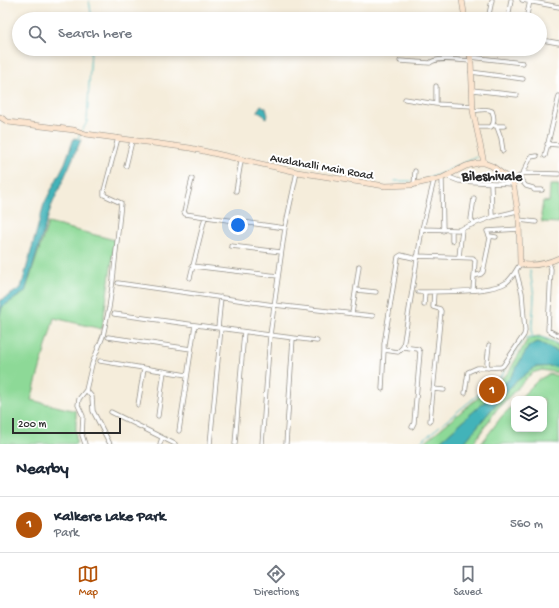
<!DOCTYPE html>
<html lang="en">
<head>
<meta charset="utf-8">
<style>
	:root { --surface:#fff; --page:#f6f6f7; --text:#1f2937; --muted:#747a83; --line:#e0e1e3; --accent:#b45309 }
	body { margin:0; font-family:"Gochi Hand",sans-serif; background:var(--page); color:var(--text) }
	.controls { position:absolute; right:12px; bottom:12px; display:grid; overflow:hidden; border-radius:8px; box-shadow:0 2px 6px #0003 }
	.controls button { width:36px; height:36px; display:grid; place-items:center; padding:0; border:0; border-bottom:1px solid var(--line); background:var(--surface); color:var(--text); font:20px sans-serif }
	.scale { position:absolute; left:12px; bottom:10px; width:109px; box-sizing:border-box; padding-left:4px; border:2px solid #2b2b2b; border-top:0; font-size:11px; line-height:14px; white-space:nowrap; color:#2b2b2b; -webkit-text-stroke:3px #fff; paint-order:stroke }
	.you { position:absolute; left:238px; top:225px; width:14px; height:14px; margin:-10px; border:3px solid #fff; border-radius:50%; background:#1a73e8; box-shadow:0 0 0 6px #1a73e833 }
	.badge { display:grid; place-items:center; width:26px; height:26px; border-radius:50%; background:var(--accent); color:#fff; font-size:13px; font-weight:700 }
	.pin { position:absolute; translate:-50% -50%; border:2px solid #fff; box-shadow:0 1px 4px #0006 }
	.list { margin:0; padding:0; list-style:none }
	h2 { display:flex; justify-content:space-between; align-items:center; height:52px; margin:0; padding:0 16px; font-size:17px }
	h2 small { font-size:13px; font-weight:400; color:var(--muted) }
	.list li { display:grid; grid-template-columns:26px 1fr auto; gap:12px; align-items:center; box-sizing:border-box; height:56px; padding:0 16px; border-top:1px solid var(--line) }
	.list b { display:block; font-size:15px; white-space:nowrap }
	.list p { margin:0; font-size:13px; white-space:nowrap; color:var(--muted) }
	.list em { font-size:13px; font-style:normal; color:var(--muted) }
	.icon { flex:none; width:22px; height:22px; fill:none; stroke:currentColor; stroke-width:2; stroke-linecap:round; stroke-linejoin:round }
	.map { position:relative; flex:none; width:559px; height:444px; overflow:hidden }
	.search { position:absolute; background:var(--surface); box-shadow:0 2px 6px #0003; left:12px; right:12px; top:12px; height:44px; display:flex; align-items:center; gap:10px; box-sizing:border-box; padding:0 14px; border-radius:22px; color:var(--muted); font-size:15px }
	.sheet { height:108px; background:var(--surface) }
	nav { display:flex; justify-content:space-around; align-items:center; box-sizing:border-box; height:56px; border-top:1px solid var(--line); background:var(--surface); font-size:11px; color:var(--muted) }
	nav a { display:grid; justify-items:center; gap:2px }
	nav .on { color:var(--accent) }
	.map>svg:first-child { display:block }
</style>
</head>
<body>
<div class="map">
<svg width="559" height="444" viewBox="0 0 559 444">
	<rect width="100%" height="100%" fill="#fff"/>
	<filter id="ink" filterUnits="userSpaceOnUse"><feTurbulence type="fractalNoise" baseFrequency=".025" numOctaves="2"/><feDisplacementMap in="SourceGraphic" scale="8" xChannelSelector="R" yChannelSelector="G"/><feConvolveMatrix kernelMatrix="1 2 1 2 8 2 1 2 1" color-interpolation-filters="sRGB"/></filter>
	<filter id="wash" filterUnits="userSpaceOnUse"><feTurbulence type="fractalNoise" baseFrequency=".012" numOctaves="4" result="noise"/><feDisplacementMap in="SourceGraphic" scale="16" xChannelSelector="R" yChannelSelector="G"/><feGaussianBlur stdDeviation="0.9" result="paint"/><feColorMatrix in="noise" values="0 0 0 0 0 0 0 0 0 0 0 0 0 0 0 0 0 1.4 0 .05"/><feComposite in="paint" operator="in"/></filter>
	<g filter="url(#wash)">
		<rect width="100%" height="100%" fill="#f5eddb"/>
		<path fill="#8dd997" stroke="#5c8261" d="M 550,185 L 559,185 L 559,223 L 542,222 L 541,215 L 543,201 L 549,202 Z
			M 48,223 L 115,240 L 102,329 L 54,318 L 31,400 L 76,411 L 76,444 L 0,444 L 0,315 L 2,307 L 25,292 Z
			M 539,336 L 559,346 L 559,352 L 538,342 L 529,346 L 509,380 L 437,444 L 422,444 L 508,373 L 527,340 L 528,339 Z
			M 559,366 L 559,373 L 542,370 L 532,373 L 497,409 L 473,444 L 463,444 L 480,423 L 514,383 L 535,367 Z
			M 549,374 L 559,376 L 559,444 L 481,444 L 502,416 L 514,404 L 514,429 L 544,429 L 544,399 L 519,399 L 538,380 Z"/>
		<path fill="#42b3b9" stroke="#366f72" d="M 261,105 L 266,108 L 268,116 L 266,118 L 263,115 L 258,112 L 259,108 Z
			M 74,138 L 81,140 L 51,207 L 25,292 L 2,307 L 0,315 L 0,301 L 21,288 L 44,204 L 65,163 Z
			M 538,342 L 559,352 L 559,366 L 535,367 L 514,383 L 480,423 L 463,444 L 437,444 L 509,380 L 529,346 Z"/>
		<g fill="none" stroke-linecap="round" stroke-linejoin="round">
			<path stroke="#42b3b9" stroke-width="1" d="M 89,0 L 92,19
				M 82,131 L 87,122 L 91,49
				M 77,140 L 80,134
				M 423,180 L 440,174 L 477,157
				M 395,181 L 411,181
				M 530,270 C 531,279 533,288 534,296 C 534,309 531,322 532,335
				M 525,338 C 537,335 549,338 559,345
				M 552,366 L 559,367
				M 495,393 L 500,386 L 511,377
				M 418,444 L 502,375 L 522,342"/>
		</g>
	</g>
	<g filter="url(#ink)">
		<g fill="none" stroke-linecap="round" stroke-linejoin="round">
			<defs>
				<path id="street" d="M 522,0 L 559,7
					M 488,19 L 492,0
					M 508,19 L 511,0
					M 526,19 L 530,1
					M 542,40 L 559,43
					M 470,57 L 523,63
					M 400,61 L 430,63 C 437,56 461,61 471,61
					M 471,72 L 523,79
					M 436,86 L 436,104
					M 472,90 L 517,95
					M 405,99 L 436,104 L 473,106
					M 473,111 C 480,110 486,108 492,111 C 494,116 495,122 491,127 L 476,127
					M 495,126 L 504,126
					M 497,127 L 501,138 L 503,151
					M 547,144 L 559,145
					M 545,156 L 559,96
					M 126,166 L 132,141
					M 523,173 L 531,157 L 537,156
					M 446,176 L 459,181 L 513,184
					M 442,178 L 443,231
					M 517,178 L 521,180 L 526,186 L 533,188 L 534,190 L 542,190
					M 192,179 L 184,212 L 185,214 L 285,228
					M 513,182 L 523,173 L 559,174
					M 491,184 L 492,217
					M 414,185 L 415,171
					M 236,191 L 241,161
					M 519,220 L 536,222
					M 474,224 L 471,219 L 474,198
					M 422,229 L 458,230 L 492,217 L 517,211
					M 490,236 L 496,237
					M 452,241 L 452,230
					M 231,246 L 281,252
					M 417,256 L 473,258 L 475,261 L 473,290
					M 459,257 L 462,229
					M 417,259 L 401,255 L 398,257 L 384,344 L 384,350 L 398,352 L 403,347 L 422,229 L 434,180
					M 549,263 L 551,269 L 548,330 L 559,336
					M 192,266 L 278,276
					M 474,276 L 481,274 L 483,272 L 490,238 L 487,231 L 519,229
					M 190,278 L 205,217
					M 118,283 L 274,305 L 373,316
					M 356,290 L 376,292
					M 418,292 C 438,292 492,293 507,282 C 513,277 516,270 520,264
					M 424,305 L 425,292
					M 114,314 L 270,335 L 285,228 L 297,172
					M 352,314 L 359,266
					M 218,328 L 221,297
					M 108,337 L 191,349
					M 403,347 L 418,349 L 420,352 L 414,423 L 412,427
					M 100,361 L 187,375
					M 488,368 L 487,363 L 489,345
					M 382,389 L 384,350
					M 433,389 L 444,390
					M 86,390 L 92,397 L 93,411 L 110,444
					M 465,393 L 468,372 L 477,368 L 501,367 L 503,366 L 524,335 L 525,331 L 522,293 L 516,271
					M 138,405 L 144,368
					M 111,412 L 175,444
					M 158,416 L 164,371
					M 430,421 L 441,311 L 440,309 L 433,307 L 434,292
					M 179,431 L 195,325
					M 85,444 L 82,435 L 83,416 L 78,405 L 79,399 L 86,390 L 92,364 L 103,336 L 109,308 L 113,280 L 121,203 L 104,195 L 104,191 L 118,138
					M 160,444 L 162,438
					M 210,444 L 221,328
					M 235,444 L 244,332
					M 262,444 L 270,335 L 317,341
					M 286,444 L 293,338"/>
				<path id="secondary" d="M 462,0 L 465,19
					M 469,49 L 471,61 L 473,111 L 484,163
					M 0,117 L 8,122 L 74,130 L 86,134 L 190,148 L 297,172 L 385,186 L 411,185 L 442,178 L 466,166 L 478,163 L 484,163 L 492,166 L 513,182 L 519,220 L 520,264 C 534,267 546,264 559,258"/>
			</defs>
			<use href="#street" stroke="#908c83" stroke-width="5"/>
			<use href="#secondary" stroke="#908c83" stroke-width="6"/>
			<use href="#street" stroke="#fff" stroke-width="3.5"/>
			<use href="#secondary" stroke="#fce5cf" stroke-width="5"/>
		</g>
	</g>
	<g text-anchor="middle" stroke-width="4" stroke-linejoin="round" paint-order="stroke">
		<g font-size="12" fill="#2b2b2b" stroke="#fff">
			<text transform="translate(322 166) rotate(10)" y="4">Avalahalli Main Road</text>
		</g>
		<g font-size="14" font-weight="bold" fill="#2b2b2b" stroke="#fff">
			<text x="492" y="180">Bileshivale</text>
		</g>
	</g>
</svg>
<div class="controls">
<button><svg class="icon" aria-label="layers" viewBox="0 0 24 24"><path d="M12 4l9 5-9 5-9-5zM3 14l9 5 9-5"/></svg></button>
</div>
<div class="scale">200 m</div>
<div class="you"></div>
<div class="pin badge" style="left:492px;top:390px">1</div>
<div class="search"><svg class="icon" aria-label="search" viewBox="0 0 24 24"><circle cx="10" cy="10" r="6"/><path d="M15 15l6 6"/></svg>Search here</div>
</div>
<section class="sheet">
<h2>Nearby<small></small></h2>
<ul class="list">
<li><span class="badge">1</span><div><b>Kalkere Lake Park</b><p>Park</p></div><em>560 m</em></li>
</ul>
</section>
<nav>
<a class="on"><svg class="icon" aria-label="map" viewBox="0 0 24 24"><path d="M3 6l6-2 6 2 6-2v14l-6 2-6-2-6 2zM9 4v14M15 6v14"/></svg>Map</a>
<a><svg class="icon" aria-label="directions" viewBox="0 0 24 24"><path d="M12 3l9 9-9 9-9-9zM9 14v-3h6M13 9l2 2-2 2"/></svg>Directions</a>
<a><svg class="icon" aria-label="saved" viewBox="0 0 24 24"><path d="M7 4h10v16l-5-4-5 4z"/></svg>Saved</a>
</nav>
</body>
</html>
